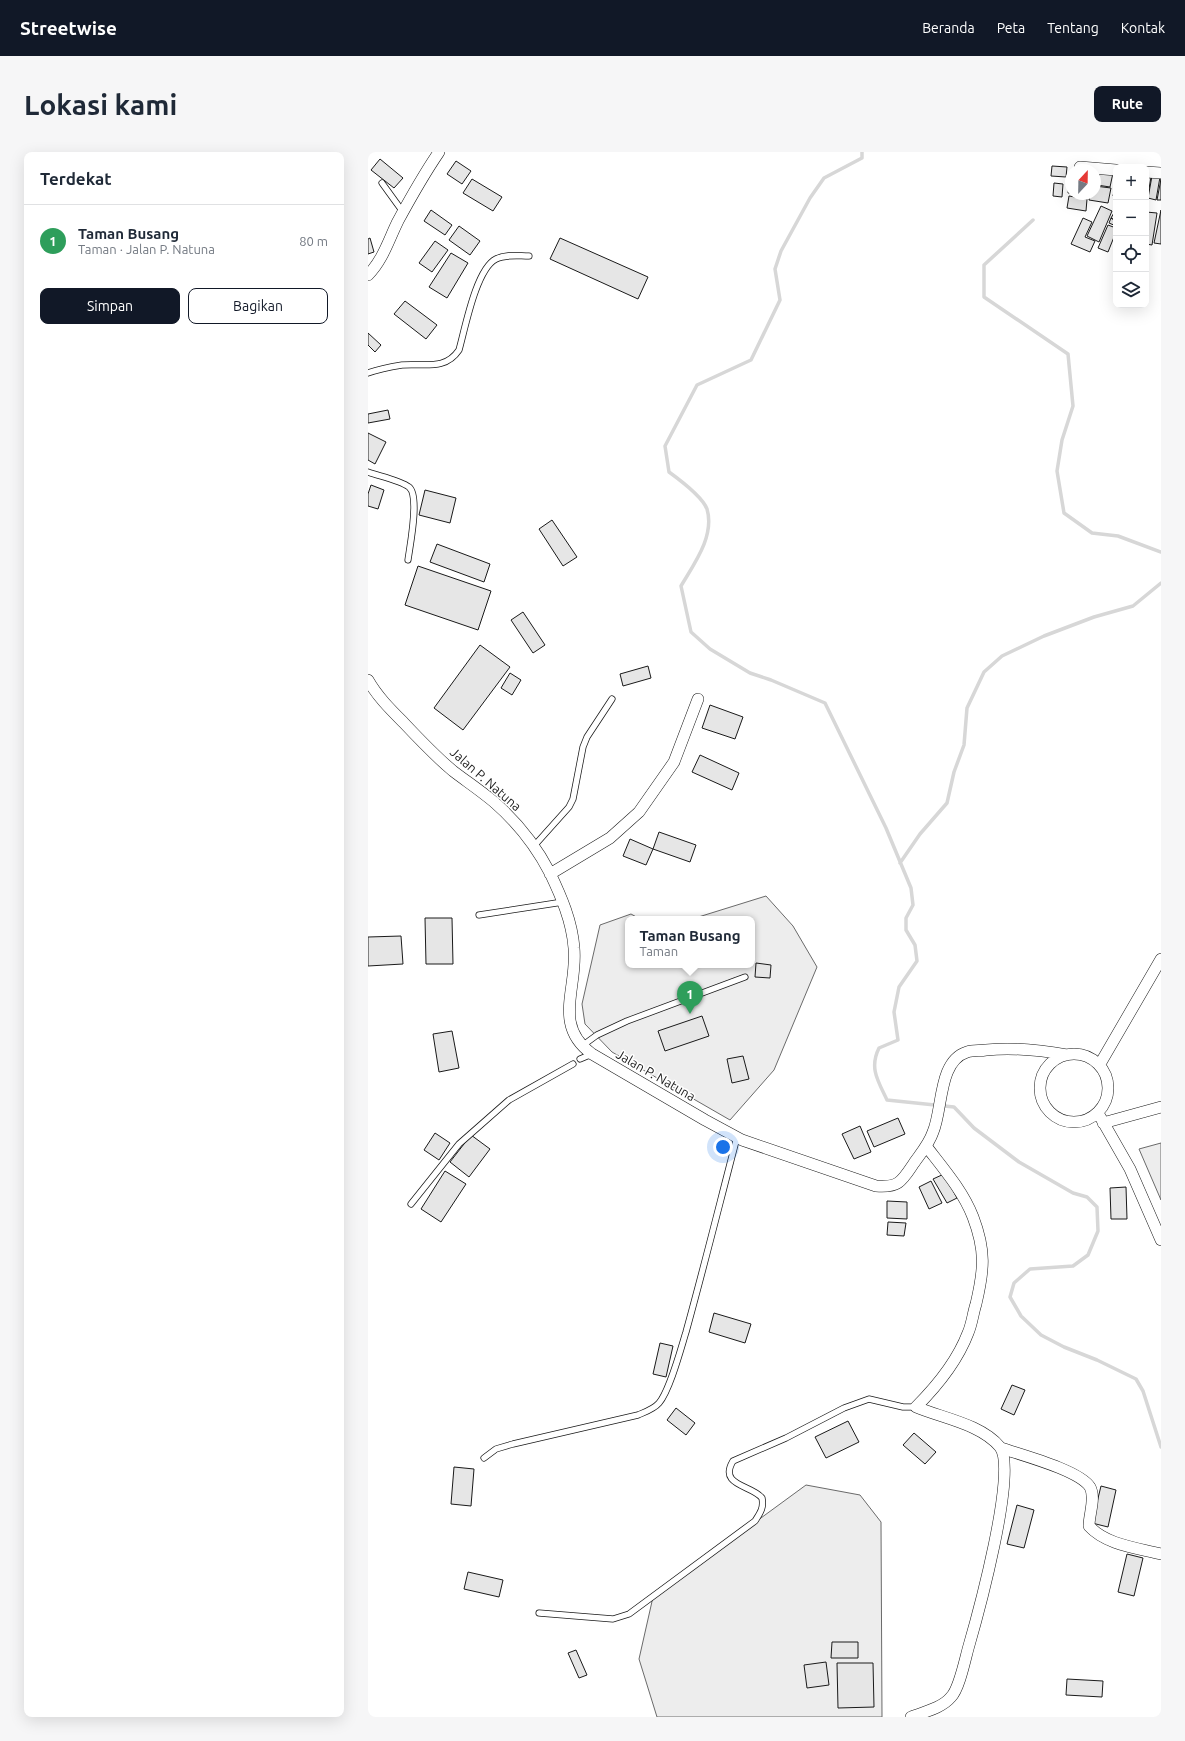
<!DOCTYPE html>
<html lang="id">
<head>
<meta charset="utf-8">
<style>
	:root { --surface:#fff; --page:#f6f6f7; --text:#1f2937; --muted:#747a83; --line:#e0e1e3; --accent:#111827 }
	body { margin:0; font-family:Ubuntu,sans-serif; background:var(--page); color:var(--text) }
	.controls { position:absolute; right:12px; top:12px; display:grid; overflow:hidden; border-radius:8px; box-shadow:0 4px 16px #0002 }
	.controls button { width:36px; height:36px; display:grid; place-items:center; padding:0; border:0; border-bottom:1px solid var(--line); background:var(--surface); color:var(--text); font:20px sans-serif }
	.compass { position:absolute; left:697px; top:12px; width:36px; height:36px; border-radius:50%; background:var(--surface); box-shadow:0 4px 16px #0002; rotate:22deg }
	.you { position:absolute; left:355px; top:995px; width:14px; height:14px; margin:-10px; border:3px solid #fff; border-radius:50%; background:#1a73e8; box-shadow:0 0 0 6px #1a73e833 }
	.badge { display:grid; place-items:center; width:26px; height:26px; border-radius:50%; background:var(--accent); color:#fff; font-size:13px; font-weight:700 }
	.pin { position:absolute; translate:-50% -33px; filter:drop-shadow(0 1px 2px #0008) }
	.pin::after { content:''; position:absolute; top:21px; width:14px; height:12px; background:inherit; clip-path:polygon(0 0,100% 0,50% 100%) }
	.popup { position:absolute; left:257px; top:764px; width:130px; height:52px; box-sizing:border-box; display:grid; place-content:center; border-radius:8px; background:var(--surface); filter:drop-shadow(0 1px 3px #0005); font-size:13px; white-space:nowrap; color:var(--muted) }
	.popup b { font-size:15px; color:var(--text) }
	.popup::after { content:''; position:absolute; left:50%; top:100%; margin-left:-8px; border:8px solid transparent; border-top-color:var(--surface) }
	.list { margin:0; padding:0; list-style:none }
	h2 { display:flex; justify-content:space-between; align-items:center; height:52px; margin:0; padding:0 16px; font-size:17px }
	h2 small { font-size:13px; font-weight:400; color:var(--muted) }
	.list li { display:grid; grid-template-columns:26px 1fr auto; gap:12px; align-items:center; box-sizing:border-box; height:72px; padding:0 16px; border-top:1px solid var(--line) }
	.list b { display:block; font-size:15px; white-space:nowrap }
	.list p { margin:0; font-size:13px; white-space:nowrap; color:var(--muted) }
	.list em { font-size:13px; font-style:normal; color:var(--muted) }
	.actions { display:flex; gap:8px; padding:12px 16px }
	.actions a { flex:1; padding:9px 0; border:1px solid var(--accent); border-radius:8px; text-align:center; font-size:14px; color:var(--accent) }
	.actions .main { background:var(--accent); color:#fff }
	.icon { flex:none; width:22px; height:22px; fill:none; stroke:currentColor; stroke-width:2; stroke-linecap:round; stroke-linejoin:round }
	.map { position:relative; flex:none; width:793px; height:1565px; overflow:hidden; border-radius:8px }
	header { display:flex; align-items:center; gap:24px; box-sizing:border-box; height:56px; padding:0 20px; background:var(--accent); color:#fff }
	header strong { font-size:19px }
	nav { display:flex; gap:22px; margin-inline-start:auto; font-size:14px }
	.intro { display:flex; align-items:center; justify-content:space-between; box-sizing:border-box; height:96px; padding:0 24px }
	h1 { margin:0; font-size:28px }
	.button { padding:10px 18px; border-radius:8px; background:var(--accent); color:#fff; font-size:14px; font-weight:700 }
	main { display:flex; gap:24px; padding:0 24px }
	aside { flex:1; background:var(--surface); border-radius:8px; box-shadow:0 4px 16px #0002 }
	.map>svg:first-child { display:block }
</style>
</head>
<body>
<header>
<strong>Streetwise</strong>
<nav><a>Beranda</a><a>Peta</a><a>Tentang</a><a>Kontak</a></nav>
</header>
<div class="intro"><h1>Lokasi kami</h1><a class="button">Rute</a></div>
<main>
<aside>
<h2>Terdekat<small></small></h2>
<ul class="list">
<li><span class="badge" style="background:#2e9e5b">1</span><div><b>Taman Busang</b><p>Taman · Jalan P. Natuna</p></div><em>80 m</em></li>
</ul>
<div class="actions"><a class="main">Simpan</a><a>Bagikan</a></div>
</aside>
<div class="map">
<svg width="793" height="1565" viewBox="0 0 793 1565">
	<rect width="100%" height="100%" fill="#fff"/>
	<path fill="#ededed" stroke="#6a6a6a" d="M 398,744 L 425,774 L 449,815 L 406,918 L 362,968 L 244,900 L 217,872 L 214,852 L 232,773 L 263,762 L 272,767 L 260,767 L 260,813 L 384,813 L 384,767 L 324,767 Z
		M 793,991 L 793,1048 L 771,997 Z
		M 438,1333 L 492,1343 L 513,1370 L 514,1565 L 289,1565 L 271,1507 L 285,1445 Z"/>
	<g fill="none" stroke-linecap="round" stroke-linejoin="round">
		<path stroke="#d7d7d7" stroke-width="3.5" d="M 494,0 L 494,6 L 456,26 L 442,46 L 413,99 L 407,117 L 412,148 L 383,208 L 329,233 L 297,294 L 301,320 C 312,328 334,344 339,357 C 347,384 326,412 313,434 L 323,480 L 342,497 L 382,521 L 403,528 L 457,551 L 518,676 L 543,736 L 545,753 L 538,766 L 538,778 L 547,793 L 549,809 L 531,835 L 526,860 L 530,888 L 511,896 C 501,916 510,929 519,948 L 586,955 L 606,976 L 651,1010 L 705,1041 L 719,1045 L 729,1055 L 730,1079 L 720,1103 L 705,1114 L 662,1117 L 646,1131 L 642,1145 L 653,1164 L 673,1183 L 696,1195 L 729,1208 L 768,1227 L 775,1239 L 793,1295
			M 665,68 L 616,113 L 616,145 L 700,202 L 705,254 L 694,288 L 689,319 L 696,361 L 724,381 L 750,384 L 793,400
			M 532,711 L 552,682 L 579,651 L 586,620 L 596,593 L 599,556 L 616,520 L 634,504 L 676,484 L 726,465 L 765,454 L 793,431"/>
	</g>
	<path fill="#e6e6e6" stroke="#1a1a1a" d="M 12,7 L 35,26 L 26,36 L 3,18 Z
		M 88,9 L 103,19 L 94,32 L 79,22 Z
		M 684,14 L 699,15 L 698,25 L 683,24 Z
		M 732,18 L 745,21 L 742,35 L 729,33 Z
		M 778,24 L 783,25 L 779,49 L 778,49 Z
		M 784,24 L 792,25 L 788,48 L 780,46 Z
		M 104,27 L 134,45 L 125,59 L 95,41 Z
		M 793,27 L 793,48 L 789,48 Z
		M 748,30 L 748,44 L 745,44 Z
		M 686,31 L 695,32 L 694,45 L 685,44 Z
		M 701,32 L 703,32 L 703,41 L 700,41 Z
		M 727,34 L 743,36 L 740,51 L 721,48 L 722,42 L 727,42 Z
		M 701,44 L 719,47 L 718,59 L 699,56 Z
		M 733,54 L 744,59 L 731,90 L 719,84 Z
		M 63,58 L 84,73 L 77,83 L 56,69 Z
		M 793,58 L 793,92 L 786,91 Z
		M 747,59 L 748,59 L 748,69 L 743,66 Z
		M 778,60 L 789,61 L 784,93 L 778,92 Z
		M 715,66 L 724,70 L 717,85 L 727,89 L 722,100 L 703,92 Z
		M 743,66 L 748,69 L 748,74 L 741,71 Z
		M 740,73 L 748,76 L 748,80 L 740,100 L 730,96 Z
		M 91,74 L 112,89 L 102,103 L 81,88 Z
		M 2,86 L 6,100 L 0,102 L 0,87 Z
		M 192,86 L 280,125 L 270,147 L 182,107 Z
		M 67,89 L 80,98 L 64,120 L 51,111 Z
		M 83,101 L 100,111 L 79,146 L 61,135 Z
		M 37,149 L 69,173 L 58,187 L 26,162 Z
		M 0,181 L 13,193 L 7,200 L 0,193 Z
		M 20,258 L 22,267 L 0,271 L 0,262 Z
		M 0,281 L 18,290 L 7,312 L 0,308 Z
		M 3,333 L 16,338 L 10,357 L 0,354 L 0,342 Z
		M 57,338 L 88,346 L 82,371 L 51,363 Z
		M 184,368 L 209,405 L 195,414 L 171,377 Z
		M 69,392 L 122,412 L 116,430 L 62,410 Z
		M 50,414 L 123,439 L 110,478 L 37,453 Z
		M 155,460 L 177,493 L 165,501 L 143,468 Z
		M 112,493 L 142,515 L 95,578 L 66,556 Z
		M 280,514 L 283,526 L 255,534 L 252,522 Z
		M 142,521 L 153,528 L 144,543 L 133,536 Z
		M 342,553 L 375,565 L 367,587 L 334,576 Z
		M 332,603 L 371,621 L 364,638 L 324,620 Z
		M 291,680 L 328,693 L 322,710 L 285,697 Z
		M 262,687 L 285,697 L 278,713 L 255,704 Z
		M 57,766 L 84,766 L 85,812 L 58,812 Z
		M 33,784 L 35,812 L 0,814 L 0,785 Z
		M 388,811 L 403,813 L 402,826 L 387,825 Z
		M 334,864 L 341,884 L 297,899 L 290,879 Z
		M 84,879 L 91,916 L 71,920 L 65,882 Z
		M 375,904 L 381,927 L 364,931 L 359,907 Z
		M 530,966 L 537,982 L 506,995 L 499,979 Z
		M 492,974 L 503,1000 L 486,1007 L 474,982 Z
		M 67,981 L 82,991 L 71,1008 L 56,998 Z
		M 103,983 L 122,997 L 101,1025 L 82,1010 Z
		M 77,1019 L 98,1032 L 73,1070 L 53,1057 Z
		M 576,1022 L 589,1046 L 579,1051 L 565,1027 Z
		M 563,1029 L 574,1051 L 561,1057 L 551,1035 Z
		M 758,1035 L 759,1067 L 743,1067 L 742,1036 Z
		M 519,1049 L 539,1050 L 539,1067 L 519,1066 Z
		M 520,1070 L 538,1071 L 536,1084 L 519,1083 Z
		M 346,1161 L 383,1172 L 377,1191 L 341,1180 Z
		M 292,1191 L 305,1194 L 298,1225 L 285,1222 Z
		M 644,1233 L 657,1238 L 646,1263 L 633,1257 Z
		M 308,1256 L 327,1271 L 318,1283 L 299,1268 Z
		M 480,1269 L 491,1290 L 458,1306 L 447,1285 Z
		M 546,1281 L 568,1300 L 557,1312 L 535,1293 Z
		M 86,1315 L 106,1317 L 103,1354 L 83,1352 Z
		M 733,1334 L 748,1338 L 740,1375 L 724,1371 Z
		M 649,1353 L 666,1358 L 656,1396 L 639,1392 Z
		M 759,1402 L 775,1406 L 766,1444 L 750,1440 Z
		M 100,1420 L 135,1428 L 131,1445 L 96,1437 Z
		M 464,1490 L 490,1490 L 490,1506 L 463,1506 Z
		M 208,1498 L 219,1523 L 211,1526 L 200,1501 Z
		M 458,1510 L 461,1533 L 439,1536 L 436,1513 Z
		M 469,1511 L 505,1511 L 506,1555 L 470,1556 Z
		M 699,1527 L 735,1529 L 734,1545 L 698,1543 Z"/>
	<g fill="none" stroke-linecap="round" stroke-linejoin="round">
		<defs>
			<path id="lane" d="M 14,31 L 35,60
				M 0,221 C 11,217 22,215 34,213 C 56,211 77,219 91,198 C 97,177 108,117 128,107 C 138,102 150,104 161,104
				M 0,320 C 11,324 32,328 41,335 C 52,344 42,393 40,408
				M 166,694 L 201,655 L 205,647 L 215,595 L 219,585 L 244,547
				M 111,763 L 195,750
				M 214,894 L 229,883 L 259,869 L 377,825
				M 212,907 L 224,902
				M 43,1052 L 91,992 L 141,948 L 205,912
				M 116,1306 L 128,1297 L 145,1292 L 270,1263 C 277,1260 286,1257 291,1251 C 302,1238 313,1196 318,1180 C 336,1115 352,1050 369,985
				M 171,1461 L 245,1467 L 261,1462 L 387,1369 C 392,1361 396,1356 394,1346 C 384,1333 350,1334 365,1309 L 418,1286 L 476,1256 L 501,1247 L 535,1255 L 548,1255"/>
			<path id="street" d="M 712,15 L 748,18
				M 778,20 L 793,21
				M 0,123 C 15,108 21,87 30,69 C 43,45 56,22 71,0
				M 0,528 C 9,544 22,557 35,570 C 51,587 67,604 85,619 C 98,629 113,639 126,650 C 149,670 168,694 182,721 C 193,744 204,769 206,796 C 210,836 184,873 224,902 L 337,968 L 374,988 L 508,1034 C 531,1036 534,1029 546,1011 C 553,1001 561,992 565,980 C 575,957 570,909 599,900 C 605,898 612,899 618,898 C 646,895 672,898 699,903
				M 182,722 L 242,686 L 271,660 L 306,610 L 330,547
				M672 936a34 34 0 1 1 68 0a34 34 0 1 1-68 0Z
				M 732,912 L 793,807
				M 730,961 L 762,1017 L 793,1088
				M 735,971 L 793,955
				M 633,1296 C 653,1303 711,1318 722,1335 C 728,1346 721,1362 721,1374 C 738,1393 770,1396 793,1402
				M 543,1565 C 556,1560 574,1556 583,1545 C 591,1537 597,1508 600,1497 C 609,1466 650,1318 632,1295 C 613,1272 574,1266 548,1255 C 569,1234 589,1210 600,1181 C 604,1172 605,1161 608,1152 C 616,1118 618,1099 605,1065 C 595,1039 575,1016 558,994"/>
		</defs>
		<use href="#lane" stroke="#1a1a1a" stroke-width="7"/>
		<use href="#street" stroke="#1a1a1a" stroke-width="12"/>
		<use href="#lane" stroke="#fff" stroke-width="5.5"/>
		<use href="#street" stroke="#fff" stroke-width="11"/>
	</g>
	<g text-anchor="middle" stroke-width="3" stroke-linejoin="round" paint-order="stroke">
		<g font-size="13" fill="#1a1a1a" stroke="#fff">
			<text transform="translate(118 627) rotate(41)" y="5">Jalan P. Natuna</text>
			<text transform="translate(288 923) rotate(30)" y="5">Jalan P. Natuna</text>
		</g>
	</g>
</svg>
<div class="controls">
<button>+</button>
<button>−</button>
<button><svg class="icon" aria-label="locate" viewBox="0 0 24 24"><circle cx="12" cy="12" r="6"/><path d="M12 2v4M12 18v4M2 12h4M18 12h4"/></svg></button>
<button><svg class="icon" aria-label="layers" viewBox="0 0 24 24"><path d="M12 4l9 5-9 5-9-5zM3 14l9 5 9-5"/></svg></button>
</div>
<svg class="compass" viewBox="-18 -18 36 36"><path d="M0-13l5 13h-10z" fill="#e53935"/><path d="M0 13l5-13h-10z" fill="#747a83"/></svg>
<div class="you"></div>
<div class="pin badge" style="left:322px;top:862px;background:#2e9e5b">1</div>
<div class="popup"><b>Taman Busang</b>Taman</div>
</div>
</main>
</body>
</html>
